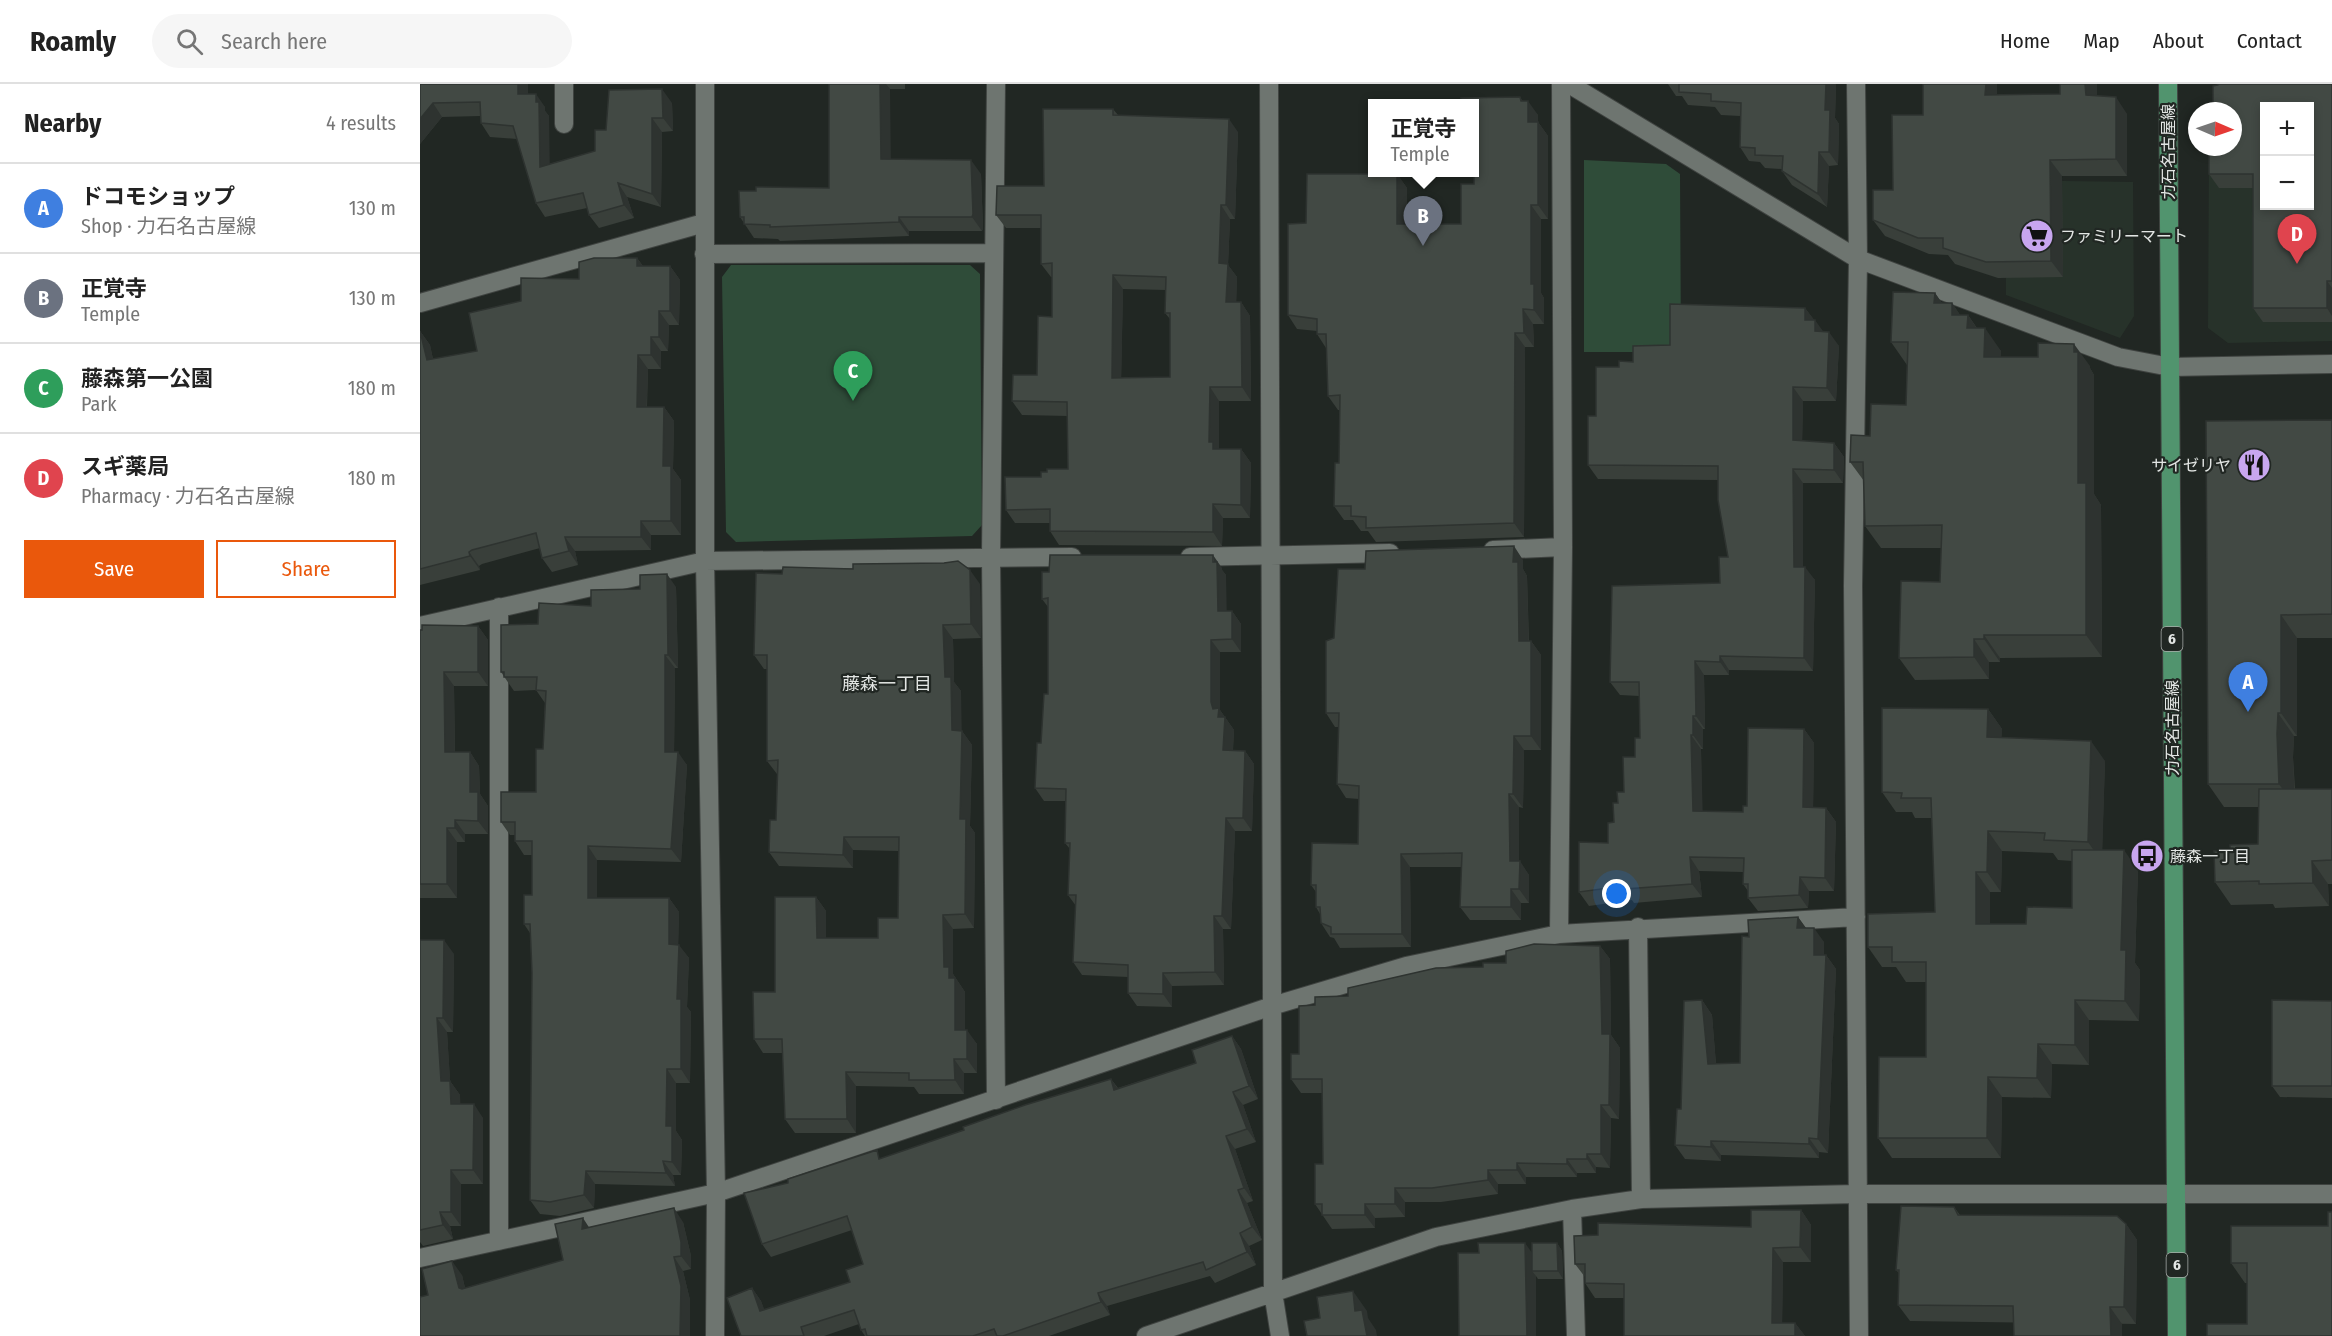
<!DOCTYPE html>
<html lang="en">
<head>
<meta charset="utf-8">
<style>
	:root { --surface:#fff; --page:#f6f6f6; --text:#222; --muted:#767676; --line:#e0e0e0; --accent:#ea580c }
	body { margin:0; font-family:"Fira Sans Condensed","Noto Sans JP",sans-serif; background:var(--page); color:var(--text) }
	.controls { position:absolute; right:18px; top:18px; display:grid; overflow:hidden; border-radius:0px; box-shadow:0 3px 9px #0003 }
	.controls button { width:54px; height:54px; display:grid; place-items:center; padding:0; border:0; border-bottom:2px solid var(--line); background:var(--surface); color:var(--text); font:30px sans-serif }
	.compass { position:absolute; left:1768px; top:18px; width:54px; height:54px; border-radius:50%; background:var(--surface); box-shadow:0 3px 9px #0003; rotate:92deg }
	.you { position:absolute; left:1197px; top:810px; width:21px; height:21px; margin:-15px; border:4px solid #fff; border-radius:50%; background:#1a73e8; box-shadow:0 0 0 9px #1a73e833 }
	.badge { display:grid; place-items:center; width:39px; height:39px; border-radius:50%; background:var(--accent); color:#fff; font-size:20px; font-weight:700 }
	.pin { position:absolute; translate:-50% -50px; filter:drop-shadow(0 2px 3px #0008) }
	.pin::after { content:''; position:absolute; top:32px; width:21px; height:18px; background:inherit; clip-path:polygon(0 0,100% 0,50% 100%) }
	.popup { position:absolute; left:948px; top:15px; width:111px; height:78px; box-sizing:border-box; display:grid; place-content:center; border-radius:0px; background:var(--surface); filter:drop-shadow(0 2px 4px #0005); font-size:20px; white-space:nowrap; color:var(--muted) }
	.popup b { font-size:22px; color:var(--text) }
	.popup::after { content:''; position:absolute; left:50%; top:100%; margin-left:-12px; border:12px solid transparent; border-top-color:var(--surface) }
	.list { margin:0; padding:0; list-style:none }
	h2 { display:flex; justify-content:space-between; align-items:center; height:78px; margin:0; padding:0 24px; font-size:26px }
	h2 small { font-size:20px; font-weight:400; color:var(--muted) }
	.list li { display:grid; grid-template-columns:39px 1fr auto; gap:18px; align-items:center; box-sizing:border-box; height:90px; padding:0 24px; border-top:2px solid var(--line) }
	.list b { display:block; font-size:22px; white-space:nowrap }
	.list p { margin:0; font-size:20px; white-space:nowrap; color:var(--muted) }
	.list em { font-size:20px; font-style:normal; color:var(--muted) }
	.actions { display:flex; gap:12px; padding:18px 24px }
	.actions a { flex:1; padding:14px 0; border:2px solid var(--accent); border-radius:0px; text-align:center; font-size:21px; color:var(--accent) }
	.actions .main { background:var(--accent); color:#fff }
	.icon { flex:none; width:33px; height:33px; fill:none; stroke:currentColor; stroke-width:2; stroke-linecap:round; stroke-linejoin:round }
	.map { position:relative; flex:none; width:1912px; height:1252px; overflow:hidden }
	header { display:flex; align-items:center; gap:36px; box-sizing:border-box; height:84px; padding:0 30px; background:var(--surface); border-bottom:2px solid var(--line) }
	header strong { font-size:28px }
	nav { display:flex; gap:33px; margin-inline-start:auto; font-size:21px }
	.search { width:420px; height:54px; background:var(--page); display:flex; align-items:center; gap:15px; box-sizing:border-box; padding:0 21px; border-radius:33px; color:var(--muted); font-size:22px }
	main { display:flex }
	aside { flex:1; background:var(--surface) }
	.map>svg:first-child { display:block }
</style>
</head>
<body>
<header>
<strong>Roamly</strong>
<div class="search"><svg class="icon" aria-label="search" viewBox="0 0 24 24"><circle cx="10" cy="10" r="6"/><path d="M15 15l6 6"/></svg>Search here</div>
<nav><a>Home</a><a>Map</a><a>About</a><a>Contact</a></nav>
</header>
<main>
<aside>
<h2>Nearby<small>4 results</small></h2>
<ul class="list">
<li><span class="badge" style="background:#3f7fe0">A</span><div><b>ドコモショップ</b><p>Shop · 力石名古屋線</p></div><em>130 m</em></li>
<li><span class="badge" style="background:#6b7280">B</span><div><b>正覚寺</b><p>Temple</p></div><em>130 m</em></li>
<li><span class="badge" style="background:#2e9e5b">C</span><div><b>藤森第一公園</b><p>Park</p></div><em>180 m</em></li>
<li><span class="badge" style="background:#e0444e">D</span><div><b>スギ薬局</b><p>Pharmacy · 力石名古屋線</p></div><em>180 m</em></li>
</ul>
<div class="actions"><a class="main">Save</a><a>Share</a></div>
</aside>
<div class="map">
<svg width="1912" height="1252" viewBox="0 0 1912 1252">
	<rect width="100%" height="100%" fill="#212723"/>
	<path fill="#27322a" d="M 1789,65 L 1844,66 L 1844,122 L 1890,122 L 1912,68 L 1912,257 L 1808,259 L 1788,244 Z
		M 1586,96 L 1713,98 L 1714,232 L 1700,254 L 1586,211 Z"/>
	<path fill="#2f4c39" d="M 1164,76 L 1246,80 L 1260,90 L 1261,268 L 1164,268 Z
		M 311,181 L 550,181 L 560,190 L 562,441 L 552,452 L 316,458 L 306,448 L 302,193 Z"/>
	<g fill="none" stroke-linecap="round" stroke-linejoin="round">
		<defs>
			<path id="minor" d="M 144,0 L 144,40
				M 285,0 L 285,477 L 296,1109 L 295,1252
				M 849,0 L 853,1208 L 860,1252
				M 1149,0 L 1438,175 L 1698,273 L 1750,283 L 1912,280
				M 1436,0 L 1438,175 L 1433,502 L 1439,1252
				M 284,170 L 574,169
				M 0,219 L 284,139
				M 1073,466 L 1143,463
				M 770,473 L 970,469
				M 79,523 L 79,1157
				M 0,542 L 285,477 L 652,473
				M 1218,843 L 1221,1115
				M 1139,850 L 1143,463 L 1141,0
				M 576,1016 L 571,472 L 576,0
				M 1152,1125 L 1156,1252
				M 0,1174 L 296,1109 L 852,922 L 986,882 L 1139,850 L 1436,833
				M 726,1252 L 1016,1153 L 1152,1125 L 1221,1115 L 1436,1110 L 1912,1110"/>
			<path id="major" d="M 1748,0 L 1757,1252"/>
		</defs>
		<use href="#minor" stroke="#3f4340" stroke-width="20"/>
		<use href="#major" stroke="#3f4340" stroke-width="20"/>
		<use href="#minor" stroke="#6e7570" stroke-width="18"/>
		<use href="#major" stroke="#51946e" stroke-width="18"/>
	</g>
	<path fill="#393f3a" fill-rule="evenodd" d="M 0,0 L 108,10 L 125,23 L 125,27 L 129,32 L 129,80 L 175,67 L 186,46 L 252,19 L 253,47 L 242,48 L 241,123 L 207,113 L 214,134 L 179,144 L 169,131 L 167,124 L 125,133 L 116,119 L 97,55 L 70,53 L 61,39 L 60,32 L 22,33 L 0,60 Z
		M 409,0 L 485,0 L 485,5 L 470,5 L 470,75 L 561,90 L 563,144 L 562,147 L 489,147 L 489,152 L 360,157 L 358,155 L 334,154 L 320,133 L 336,107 L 409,104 Z
		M 1204,0 L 1416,0 L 1415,34 L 1419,40 L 1418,81 L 1409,82 L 1407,123 L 1372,101 L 1362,87 L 1362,85 L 1345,84 L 1340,78 L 1329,77 L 1320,63 L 1320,32 L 1301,31 L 1295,23 L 1268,21 L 1262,12 L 1256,12 L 1248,0 Z
		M 1503,0 L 1577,0 L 1577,11 L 1640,10 L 1640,0 L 1676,0 L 1677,12 L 1707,30 L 1707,92 L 1642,92 L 1643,193 L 1578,194 L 1535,180 L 1528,171 L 1509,170 L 1465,152 L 1453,136 L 1473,106 L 1503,31 Z
		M 1912,0 L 1912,238 L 1843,238 L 1833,224 L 1833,104 L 1799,104 L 1789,90 L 1813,63 Z
		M 1103,17 L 1118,31 L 1118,38 L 1128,52 L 1128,135 L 1121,135 L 1121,209 L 1124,214 L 1124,240 L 1113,240 L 1114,263 L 1105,263 L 1104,453 L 956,458 L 948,447 L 941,447 L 933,436 L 924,436 L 914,422 L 919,379 L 920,326 L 918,326 L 908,312 L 906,264 L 897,250 L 897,247 L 877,245 L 868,231 L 886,139 L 977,90 L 987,104 L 987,140 L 1041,140 L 1054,100 Z
		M 693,25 L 698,31 L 818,48 L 815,135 L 810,135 L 808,181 L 817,193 L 816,218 L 821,218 L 830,232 L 831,317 L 799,317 L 799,365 L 821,365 L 831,379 L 830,434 L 803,434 L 802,462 L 639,461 L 630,447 L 630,439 L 595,439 L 586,426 L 627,388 L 648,385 L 648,332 L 602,331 L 592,317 L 617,291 L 632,233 L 632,193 L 631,193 L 621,180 L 621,144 L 586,144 L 576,131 L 624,102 ZM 703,205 L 746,206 L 745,229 L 750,235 L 750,293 L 701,294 Z
		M 217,174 L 223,182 L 250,182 L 260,196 L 259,241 L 249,241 L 248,267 L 241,267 L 241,285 L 228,285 L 227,323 L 244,323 L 254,337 L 253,385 L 261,396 L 261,451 L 231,451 L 231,466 L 155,467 L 158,481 L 132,488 L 122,474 L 120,464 L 62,480 L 59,482 L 60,486 L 0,501 L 0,247 L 10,261 L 13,275 L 57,267 L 101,217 L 159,195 Z
		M 1515,209 L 1522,219 L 1532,219 L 1540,231 L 1548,231 L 1557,244 L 1581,267 L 1580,273 L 1670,282 L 1670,284 L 1674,291 L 1674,410 L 1681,421 L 1682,573 L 1580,574 L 1580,578 L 1569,578 L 1569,595 L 1495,596 L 1479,574 L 1520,498 L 1521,464 L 1461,464 L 1445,442 L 1444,397 L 1430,378 L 1450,352 L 1486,321 L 1487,281 L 1471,258 Z
		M 1385,224 L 1403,248 L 1419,262 L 1416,317 L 1383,317 L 1382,357 L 1414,359 L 1424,373 L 1423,399 L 1383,399 L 1383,483 L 1395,496 L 1393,587 L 1309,586 L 1309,591 L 1284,591 L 1285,645 L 1283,645 L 1283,665 L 1281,665 L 1282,727 L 1323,728 L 1384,645 L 1394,659 L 1393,724 L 1406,724 L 1416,738 L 1414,807 L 1389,807 L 1388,824 L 1338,827 L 1328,814 L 1328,807 L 1323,800 L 1323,788 L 1279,787 L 1282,813 L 1214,819 L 1212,816 L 1169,822 L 1159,808 L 1188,759 L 1198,719 L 1204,708 L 1215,673 L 1220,654 L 1219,612 L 1200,611 L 1190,598 L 1300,499 L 1308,473 L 1298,396 L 1178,395 L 1168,381 L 1176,332 L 1199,283 L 1250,261 Z
		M 1912,336 L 1912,554 L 1877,554 L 1877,652 L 1874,652 L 1873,673 L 1875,705 L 1912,705 L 1912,800 L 1908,800 L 1909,822 L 1855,824 L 1853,820 L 1811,821 L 1795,798 L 1810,767 L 1838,760 L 1838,723 L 1804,723 L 1788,700 Z
		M 1103,476 L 1103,485 L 1107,492 L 1109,557 L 1111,557 L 1121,571 L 1121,666 L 1104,666 L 1103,724 L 1099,723 L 1099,777 L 1109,791 L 1109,819 L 1101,819 L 1101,836 L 1050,836 L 1040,823 L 1042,783 L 990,783 L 991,863 L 920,864 L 914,854 L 910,853 L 901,839 L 900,830 L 896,823 L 896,808 L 891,801 L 938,760 L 939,715 L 926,714 L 917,700 L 919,643 L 915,643 L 906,629 L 914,554 L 945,485 Z
		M 802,484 L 802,486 L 806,491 L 806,527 L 812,527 L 821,540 L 821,568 L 800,568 L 800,626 L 814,646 L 813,666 L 825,667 L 834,680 L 832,747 L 815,747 L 811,845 L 803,845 L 804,901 L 752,902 L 752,923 L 717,922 L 708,909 L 708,893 L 662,891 L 653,878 L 656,822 L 648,811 L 650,765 L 645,759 L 646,717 L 624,717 L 615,704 L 628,610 L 628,523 L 622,515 Z
		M 560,500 L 561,554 L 533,555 L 534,598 L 541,607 L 541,647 L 542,647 L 552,661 L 550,742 L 555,749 L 554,844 L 533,845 L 533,890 L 545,908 L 545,946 L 557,960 L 557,989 L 544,989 L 544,1010 L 499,1010 L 494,1003 L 436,1002 L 436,1049 L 375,1049 L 365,1035 L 363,969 L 343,969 L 334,955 L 396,813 L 406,827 L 406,854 L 458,854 L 478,834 L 479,767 L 433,766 L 433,784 L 359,782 L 349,768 L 356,736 L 357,690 L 347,677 L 347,585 L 344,585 L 334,571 Z
		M 256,503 L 258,584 L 255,584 L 254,668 L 267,681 L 261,778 L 177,776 L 177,814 L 249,814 L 259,828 L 258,861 L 269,874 L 267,923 L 271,928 L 270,999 L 256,999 L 256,1047 L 262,1056 L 261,1091 L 253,1091 L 255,1102 L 175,1100 L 174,1124 L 140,1132 L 120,1130 L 110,1116 L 112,889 L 110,849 L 104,840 L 112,811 L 112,771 L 104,771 L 95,757 L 95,751 L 90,751 L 81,738 L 116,708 L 123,665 L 125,619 L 116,606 L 94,607 L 81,588 L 118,540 L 220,505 Z
		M 58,542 L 68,556 L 68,602 L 34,602 L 35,668 L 50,668 L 59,682 L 60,710 L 68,722 L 68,750 L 45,750 L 45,758 L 37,758 L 37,814 L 0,814 L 0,546 Z
		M 1568,625 L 1582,645 L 1581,654 L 1685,677 L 1682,766 L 1718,786 L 1715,879 L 1720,886 L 1719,937 L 1669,936 L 1669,981 L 1632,980 L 1631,1014 L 1582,1013 L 1581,1074 L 1472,1074 L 1458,1054 L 1506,973 L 1506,898 L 1486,898 L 1476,883 L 1462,883 L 1448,863 L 1515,828 L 1512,734 L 1495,734 L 1492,728 L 1476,728 L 1462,708 ZM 1582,767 L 1633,769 L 1638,776 L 1652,777 L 1652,824 L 1606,840 L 1570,840 L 1570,808 L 1581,808 Z
		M 1378,833 L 1386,844 L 1404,858 L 1404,871 L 1406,871 L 1416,885 L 1408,1069 L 1399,1068 L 1399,1074 L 1301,1071 L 1301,1077 L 1265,1075 L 1255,1061 L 1261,1025 L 1282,916 L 1292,931 L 1296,980 L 1320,979 L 1329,853 Z
		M 0,856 L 34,870 L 33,948 L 27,948 L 30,997 L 40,1011 L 40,1020 L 63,1034 L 63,1100 L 41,1100 L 41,1142 L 30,1142 L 33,1155 L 3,1162 L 0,1158 Z
		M 1180,862 L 1190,875 L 1191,951 L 1200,964 L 1199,1035 L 1191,1034 L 1190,1084 L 1176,1083 L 1176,1089 L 1157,1089 L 1157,1093 L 1106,1093 L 1106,1100 L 1078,1100 L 1078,1110 L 1021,1118 L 985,1118 L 985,1133 L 955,1134 L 955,1144 L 912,1145 L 895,1120 L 903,1080 L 902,1009 L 881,1009 L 871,995 L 895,921 L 928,912 L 1063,883 Z
		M 1912,917 L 1912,1014 L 1860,1013 L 1852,1002 Z
		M 812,952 L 821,965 L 838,1015 L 823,1021 L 836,1058 L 815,1065 L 833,1117 L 827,1119 L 842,1156 L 829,1162 L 836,1181 L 795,1199 L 790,1192 L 687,1222 L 690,1231 L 629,1252 L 445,1252 L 441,1246 L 439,1240 L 404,1252 L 321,1252 L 332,1204 L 341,1217 L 344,1226 L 430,1198 L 443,1180 L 432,1146 L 351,1173 L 342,1160 L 368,1099 L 462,1074 L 691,995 L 698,1004 L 776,979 Z
		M 1534,1123 L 1540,1131 L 1706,1140 L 1717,1156 L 1716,1240 L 1490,1237 L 1478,1221 L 1479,1189 L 1476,1186 Z
		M 1381,1126 L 1391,1141 L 1391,1178 L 1363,1178 L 1362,1239 L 1375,1239 L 1385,1252 L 1204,1252 L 1204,1214 L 1175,1214 L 1165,1199 L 1165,1193 L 1155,1180 L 1178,1151 L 1331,1143 Z
		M 263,1138 L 271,1172 L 271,1185 L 263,1187 L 270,1216 L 8,1211 L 42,1191 L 45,1204 L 143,1176 L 170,1144 Z
		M 1908,1142 L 1912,1252 L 1827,1240 L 1827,1199 L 1825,1199 L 1811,1179 Z
		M 1137,1159 L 1142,1167 L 1143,1195 L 1118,1195 L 1116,1192 L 1116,1252 L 1039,1252 L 1059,1169 L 1112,1169 Z"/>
	<path fill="#2e3330" d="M 98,0 L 108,0 L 108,24 L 98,10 Z
		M 460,0 L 466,0 L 470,5 L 471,89 L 461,75 Z
		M 1406,0 L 1416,0 L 1415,34 L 1419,40 L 1418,81 L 1409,68 L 1405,26 Z
		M 1566,0 L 1577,0 L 1577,28 L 1565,11 Z
		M 1665,0 L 1677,0 L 1677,28 L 1666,11 Z
		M 242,5 L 252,19 L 253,47 L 243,34 Z
		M 116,10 L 125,23 L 125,27 L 129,32 L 130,96 L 120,83 Z
		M 1100,13 L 1108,24 L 1108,17 L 1118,31 L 1118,38 L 1128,52 L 1128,135 L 1118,121 L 1108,38 L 1101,17 Z
		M 1696,13 L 1707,30 L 1707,92 L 1696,75 Z
		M 13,19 L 22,33 L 0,60 L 0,35 Z
		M 232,34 L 242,48 L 241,123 L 232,110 Z
		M 809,35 L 818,48 L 815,135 L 806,121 Z
		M 1399,68 L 1409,82 L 1407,123 L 1398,110 Z
		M 551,76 L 561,90 L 563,144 L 562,147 L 552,133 Z
		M 1630,76 L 1642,92 L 1643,193 L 1631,177 Z
		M 977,90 L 987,104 L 987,154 L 977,140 Z
		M 198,99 L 207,113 L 214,134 L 204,121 Z
		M 801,121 L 810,135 L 808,181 L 817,193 L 816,231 L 806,218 L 799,179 Z
		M 1111,121 L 1121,135 L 1121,209 L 1124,214 L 1124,240 L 1114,226 L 1111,200 Z
		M 479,133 L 489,147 L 489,152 L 479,138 Z
		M 217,174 L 227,188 L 217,182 Z
		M 250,182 L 260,196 L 259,241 L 250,227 Z
		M 693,191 L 703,205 L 701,307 L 692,294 Z
		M 1907,197 L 1912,204 L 1912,232 L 1907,224 Z
		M 1515,209 L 1530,231 L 1514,219 Z
		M 821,218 L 830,232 L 831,317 L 822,303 Z
		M 1532,219 L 1547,241 L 1548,231 L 1563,254 L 1563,267 L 1532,231 Z
		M 1385,224 L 1395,237 L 1385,236 Z
		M 1103,225 L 1113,240 L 1114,263 L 1104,249 Z
		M 239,227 L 249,241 L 248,267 L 239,253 Z
		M 1395,236 L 1405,250 L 1395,247 Z
		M 1565,244 L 1581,267 L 1580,295 L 1564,273 Z
		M 0,247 L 10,261 L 16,290 L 7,276 Z
		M 1409,248 L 1419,262 L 1416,317 L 1407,304 Z
		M 1095,249 L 1105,263 L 1104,453 L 1094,439 Z
		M 231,253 L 241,267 L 241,285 L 231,271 Z
		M 1654,260 L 1670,282 L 1670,284 L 1674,291 L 1674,410 L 1681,421 L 1682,573 L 1666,551 L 1658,399 Z
		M 218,271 L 228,285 L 226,337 L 217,323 Z
		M 790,303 L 799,317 L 799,366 L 793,365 L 789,358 Z
		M 1373,303 L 1383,317 L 1382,370 L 1373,356 Z
		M 244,323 L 254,337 L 253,385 L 261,396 L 261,451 L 251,437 L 243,382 Z
		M 1414,359 L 1424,373 L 1423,399 L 1414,386 Z
		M 821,365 L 831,379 L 830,434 L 821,421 Z
		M 1373,385 L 1383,399 L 1383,497 L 1374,483 Z
		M 793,420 L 803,434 L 802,462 L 793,448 Z
		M 221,437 L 231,451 L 231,466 L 221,453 Z
		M 145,453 L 155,467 L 158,481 L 149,467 Z
		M 1094,462 L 1103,476 L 1103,485 L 1107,492 L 1109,571 L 1099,557 L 1093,478 Z
		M 49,468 L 59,482 L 60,486 L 50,472 Z
		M 793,471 L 802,484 L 802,486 L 806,491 L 807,540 L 798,527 Z
		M 1385,483 L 1395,496 L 1393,587 L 1384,574 Z
		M 550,486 L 560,500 L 561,554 L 551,540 Z
		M 247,490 L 256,503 L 258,584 L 248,571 Z
		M 812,527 L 821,540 L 821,568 L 812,555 Z
		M 1861,531 L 1877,554 L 1877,652 L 1861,629 Z
		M 523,541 L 533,555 L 534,598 L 541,607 L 542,660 L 532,646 L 525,593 Z
		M 58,542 L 68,556 L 68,602 L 58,588 Z
		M 1564,551 L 1580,574 L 1580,578 L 1564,555 Z
		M 1554,555 L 1569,578 L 1569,595 L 1554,573 Z
		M 791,556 L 800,568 L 800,626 L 814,646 L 812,679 L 803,666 L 791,618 Z
		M 1111,557 L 1121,571 L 1121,666 L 1111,652 Z
		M 245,571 L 255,584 L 254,681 L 245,668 Z
		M 1300,572 L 1309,586 L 1309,591 L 1300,578 Z
		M 1275,577 L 1284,591 L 1285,645 L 1276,632 Z
		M 24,588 L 34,602 L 35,682 L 25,668 Z
		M 1568,625 L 1582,645 L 1581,673 L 1567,653 Z
		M 1858,629 L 1874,652 L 1873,673 L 1875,723 L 1859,700 L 1857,650 Z
		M 1273,632 L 1283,645 L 1283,665 L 1273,651 Z
		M 1384,645 L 1394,659 L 1393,737 L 1383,723 Z
		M 542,647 L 552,661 L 550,742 L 555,749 L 554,844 L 545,830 L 540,735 Z
		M 1271,651 L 1281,665 L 1283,740 L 1273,727 Z
		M 1094,652 L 1104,666 L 1103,724 L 1093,710 Z
		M 1671,657 L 1685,677 L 1682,778 L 1668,758 Z
		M 825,667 L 834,680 L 832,747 L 823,734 Z
		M 50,668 L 59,682 L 60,710 L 68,722 L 68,750 L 58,737 L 50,708 Z
		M 258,668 L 267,681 L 261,778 L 251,765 Z
		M 1089,710 L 1099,723 L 1099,789 L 1100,777 L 1109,791 L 1109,819 L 1099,805 L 1090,777 Z
		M 1406,724 L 1416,738 L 1414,807 L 1405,794 Z
		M 806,734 L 815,747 L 811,845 L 802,832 Z
		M 35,736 L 45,750 L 45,758 L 35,744 Z
		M 27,744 L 37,758 L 37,814 L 27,800 Z
		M 1568,747 L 1582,767 L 1581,808 L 1567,788 Z
		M 424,753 L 433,766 L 433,784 L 423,771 Z
		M 168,762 L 177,776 L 177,828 L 168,814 Z
		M 1704,766 L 1718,786 L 1715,879 L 1720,886 L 1719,937 L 1705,917 L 1701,866 Z
		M 981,770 L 990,783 L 991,863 L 982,850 Z
		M 1270,773 L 1279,787 L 1282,813 L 1272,800 Z
		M 1892,777 L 1908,800 L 1909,822 L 1893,799 Z
		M 1556,788 L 1570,808 L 1570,860 L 1556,840 Z
		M 1380,793 L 1389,807 L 1388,824 L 1379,811 Z
		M 1091,805 L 1101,819 L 1101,836 L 1091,823 Z
		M 396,813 L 406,827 L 406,868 L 397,854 Z
		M 249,814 L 259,828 L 258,874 L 249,860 Z
		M 523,831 L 533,845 L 533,890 L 545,908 L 545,959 L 535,946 L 529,894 L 524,883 Z
		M 794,832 L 803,845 L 804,901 L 795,888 Z
		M 1378,833 L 1388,847 L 1377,844 Z
		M 1394,844 L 1404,858 L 1404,885 L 1394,871 Z
		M 24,856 L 34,870 L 33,948 L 23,934 Z
		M 259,861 L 269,874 L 267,923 L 271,928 L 270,999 L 261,985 L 257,915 Z
		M 1180,862 L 1190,875 L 1191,951 L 1200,964 L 1199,1035 L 1189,1021 L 1182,950 Z
		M 1406,871 L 1416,885 L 1408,1069 L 1398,1055 Z
		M 743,889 L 752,902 L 752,923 L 743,910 Z
		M 1282,916 L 1292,931 L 1297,994 L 1288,980 Z
		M 1655,916 L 1669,936 L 1669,981 L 1655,961 Z
		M 17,934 L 27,948 L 31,1011 L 21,997 Z
		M 547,946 L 557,960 L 557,989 L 547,975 Z
		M 812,952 L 821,965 L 838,1015 L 829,1002 Z
		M 1618,960 L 1632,980 L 1631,1014 L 1617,994 Z
		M 534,975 L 544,989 L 544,1010 L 535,996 Z
		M 247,985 L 256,999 L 256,1047 L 262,1056 L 261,1091 L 252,1078 L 246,1042 Z
		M 426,988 L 436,1002 L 436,1049 L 427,1035 Z
		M 1568,993 L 1582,1013 L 1581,1074 L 1567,1054 Z
		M 691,995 L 700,1008 L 694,1006 Z
		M 30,997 L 40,1011 L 41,1034 L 31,1020 Z
		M 813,1008 L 823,1021 L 836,1058 L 827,1045 Z
		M 54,1020 L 63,1034 L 63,1100 L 53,1086 Z
		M 1181,1021 L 1191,1034 L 1190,1084 L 1181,1070 Z
		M 806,1052 L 815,1065 L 833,1117 L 824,1104 Z
		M 1389,1054 L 1399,1068 L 1399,1074 L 1389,1060 Z
		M 1291,1057 L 1301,1071 L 1301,1077 L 1291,1063 Z
		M 1167,1070 L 1176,1083 L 1176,1089 L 1167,1075 Z
		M 1147,1075 L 1157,1089 L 1157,1093 L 1147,1080 Z
		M 243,1077 L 253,1091 L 255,1102 L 246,1089 Z
		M 1097,1079 L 1106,1093 L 1106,1100 L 1097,1086 Z
		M 31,1086 L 41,1100 L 41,1142 L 31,1128 Z
		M 1068,1086 L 1078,1100 L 1078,1110 L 1068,1096 Z
		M 166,1087 L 175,1100 L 174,1124 L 164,1111 Z
		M 975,1104 L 985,1118 L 985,1133 L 975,1120 Z
		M 818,1106 L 827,1119 L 842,1156 L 832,1143 Z
		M 945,1120 L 955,1134 L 955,1144 L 945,1131 Z
		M 254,1124 L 263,1138 L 271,1172 L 271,1185 L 261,1172 Z
		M 1381,1126 L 1391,1141 L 1391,1178 L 1380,1163 Z
		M 20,1128 L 30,1142 L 33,1155 L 23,1141 Z
		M 163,1134 L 172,1148 L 162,1145 Z
		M 1706,1140 L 1717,1156 L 1716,1240 L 1704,1223 Z
		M 820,1149 L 829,1162 L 836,1181 L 827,1168 Z
		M 1105,1159 L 1115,1173 L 1112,1187 L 1116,1192 L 1116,1252 L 1107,1252 Z
		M 1137,1159 L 1142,1167 L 1143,1195 L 1138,1187 Z
		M 1353,1164 L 1363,1178 L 1362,1252 L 1352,1239 Z
		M 254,1173 L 263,1187 L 270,1216 L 270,1252 L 260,1252 Z
		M 32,1177 L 42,1191 L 48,1218 L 39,1204 Z
		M 332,1204 L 341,1217 L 350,1240 L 340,1227 Z
		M 933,1207 L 947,1227 L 948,1234 L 956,1246 L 957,1252 L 947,1252 L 935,1227 Z
		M 678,1209 L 687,1222 L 690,1231 L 681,1218 Z
		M 1690,1223 L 1702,1240 L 1702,1252 L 1691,1252 Z
		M 1375,1239 L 1385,1252 L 1375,1252 Z"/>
	<path fill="#424944" stroke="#2e3330" stroke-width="1.5" fill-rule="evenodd" d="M 0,0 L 98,0 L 98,10 L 116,10 L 116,18 L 119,18 L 120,83 L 175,67 L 175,46 L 186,46 L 189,6 L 242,5 L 243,34 L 232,34 L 232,110 L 198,99 L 204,121 L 169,131 L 163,109 L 116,119 L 93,42 L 61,39 L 60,18 L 13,19 L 0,35 Z
		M 409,0 L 460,0 L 461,75 L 551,76 L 553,130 L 552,133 L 479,133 L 479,138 L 350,143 L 350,141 L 324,140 L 324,133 L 320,133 L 319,107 L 336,107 L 336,103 L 409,104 Z
		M 1259,0 L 1406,0 L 1405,26 L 1410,26 L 1409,68 L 1399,68 L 1398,110 L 1362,87 L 1363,72 L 1335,71 L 1335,64 L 1320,63 L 1321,19 L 1291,17 L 1291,10 L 1259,8 Z
		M 1503,0 L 1566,0 L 1565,11 L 1640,10 L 1640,0 L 1665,0 L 1666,11 L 1696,13 L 1696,75 L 1630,76 L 1631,177 L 1566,178 L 1523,164 L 1523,154 L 1498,154 L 1453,136 L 1453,106 L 1473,106 L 1472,31 L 1503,31 Z
		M 1798,0 L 1912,0 L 1912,197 L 1907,197 L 1907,224 L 1833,224 L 1833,90 L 1789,90 L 1789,63 L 1813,63 L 1813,27 L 1793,27 L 1793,2 L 1798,1 ZM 1845,22 L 1890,22 L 1890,122 L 1845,122 Z
		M 1100,13 L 1101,17 L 1108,17 L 1108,38 L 1118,38 L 1118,121 L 1111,121 L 1111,200 L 1114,200 L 1114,226 L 1103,225 L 1104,249 L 1095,249 L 1094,439 L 946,444 L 946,433 L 931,432 L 931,422 L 914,422 L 915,379 L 919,379 L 920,311 L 908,312 L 906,250 L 897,250 L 897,235 L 868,231 L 868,140 L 886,139 L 887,90 L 977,90 L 977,140 L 1041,140 L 1041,100 L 1054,100 L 1054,20 L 1041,20 L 1041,14 Z
		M 623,25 L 693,25 L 693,31 L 809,35 L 806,121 L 801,121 L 799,179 L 808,180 L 806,218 L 821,218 L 822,303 L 790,303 L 789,358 L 793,358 L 793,365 L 821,365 L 821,421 L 793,420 L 793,448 L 630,447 L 630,425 L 586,426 L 585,393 L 621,393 L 621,388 L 627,388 L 627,385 L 648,385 L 647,318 L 592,317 L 593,291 L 617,291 L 618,232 L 632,233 L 632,179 L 621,180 L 621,131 L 576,131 L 577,102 L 624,102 ZM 693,191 L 746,193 L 745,229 L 750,229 L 750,293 L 692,294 Z
		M 174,174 L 217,174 L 217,182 L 250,182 L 250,227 L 239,227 L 239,253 L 231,253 L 231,271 L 218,271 L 217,323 L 244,323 L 243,382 L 251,382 L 251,437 L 221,437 L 221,453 L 145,453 L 149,467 L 122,474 L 116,449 L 52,466 L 49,468 L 50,472 L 0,485 L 0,247 L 7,276 L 57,267 L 49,229 L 101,217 L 101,194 L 159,195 L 159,178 Z
		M 1473,208 L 1515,209 L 1514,219 L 1532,219 L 1532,231 L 1548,231 L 1547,244 L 1565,244 L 1564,273 L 1618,273 L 1618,259 L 1654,260 L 1654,268 L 1658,268 L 1658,399 L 1666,399 L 1666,551 L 1564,551 L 1564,555 L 1554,555 L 1554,573 L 1479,574 L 1481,497 L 1520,498 L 1522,441 L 1445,442 L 1443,378 L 1430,378 L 1431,351 L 1450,352 L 1451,320 L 1486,321 L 1488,258 L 1471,258 Z
		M 1250,220 L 1385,224 L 1385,236 L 1395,236 L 1395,247 L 1409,248 L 1407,304 L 1373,303 L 1373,356 L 1414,359 L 1414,386 L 1373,385 L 1374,483 L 1385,483 L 1384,574 L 1300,572 L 1300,578 L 1275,577 L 1276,632 L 1273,632 L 1273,651 L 1271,651 L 1273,727 L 1323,728 L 1323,722 L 1327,722 L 1328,644 L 1384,645 L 1383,723 L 1406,724 L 1405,794 L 1380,793 L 1379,811 L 1328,814 L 1328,800 L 1323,800 L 1324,774 L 1270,773 L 1272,800 L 1205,805 L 1204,802 L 1159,808 L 1159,758 L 1188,759 L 1188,739 L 1194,738 L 1193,719 L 1198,719 L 1197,708 L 1204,708 L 1203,673 L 1215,673 L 1215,654 L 1220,654 L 1219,598 L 1190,598 L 1192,502 L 1300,499 L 1299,473 L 1308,473 L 1298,416 L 1298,382 L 1168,381 L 1168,332 L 1176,332 L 1176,283 L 1199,283 L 1199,277 L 1213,278 L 1213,262 L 1250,261 Z
		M 1912,336 L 1912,530 L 1861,531 L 1861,629 L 1858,629 L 1857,650 L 1859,700 L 1788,700 L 1786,337 Z
		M 1094,462 L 1093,478 L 1098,478 L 1099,557 L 1111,557 L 1111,652 L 1094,652 L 1093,710 L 1089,710 L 1090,777 L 1100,777 L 1099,805 L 1091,805 L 1091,823 L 1040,823 L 1042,769 L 981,770 L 982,850 L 911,850 L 911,843 L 901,839 L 900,823 L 896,823 L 896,801 L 891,801 L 892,759 L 938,760 L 939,702 L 917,700 L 919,629 L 906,629 L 906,557 L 914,554 L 918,485 L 945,485 L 946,467 Z
		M 630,471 L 793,471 L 793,478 L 797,478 L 798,527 L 812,527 L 812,555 L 791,556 L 791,618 L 793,625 L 799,624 L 798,633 L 805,633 L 803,666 L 825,667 L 823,734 L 806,734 L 802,832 L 794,832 L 795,888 L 743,889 L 743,910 L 708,909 L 708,881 L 653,878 L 656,811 L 648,811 L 650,759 L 645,759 L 646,705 L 615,704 L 617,659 L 621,659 L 624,610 L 628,610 L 628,514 L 622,515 L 622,488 L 629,488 Z
		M 538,477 L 550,486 L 551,540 L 523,541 L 525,593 L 531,593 L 532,646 L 542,647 L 540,735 L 546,735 L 545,830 L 523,831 L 524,883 L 529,883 L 529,894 L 535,894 L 535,946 L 547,946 L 547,975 L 534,975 L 535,996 L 489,996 L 489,989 L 426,988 L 427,1035 L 365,1035 L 362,955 L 334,955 L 333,908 L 355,908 L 355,813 L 396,813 L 397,854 L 458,854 L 458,834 L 478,834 L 479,753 L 424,753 L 423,771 L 349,768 L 350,736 L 356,736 L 358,676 L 347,677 L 347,571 L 334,571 L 336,489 L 362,490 L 363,483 L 433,485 L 433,480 L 524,479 Z
		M 247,490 L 248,571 L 245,571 L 245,668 L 258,668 L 251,765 L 168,762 L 168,814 L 249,814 L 249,860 L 259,861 L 257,915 L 261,915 L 261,985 L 247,985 L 246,1042 L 252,1042 L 252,1078 L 243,1077 L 246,1089 L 166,1087 L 164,1111 L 130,1118 L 110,1116 L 112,889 L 110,840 L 104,840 L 104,811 L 112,811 L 112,757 L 95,757 L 95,738 L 81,738 L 81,708 L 116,708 L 116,665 L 123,665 L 126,607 L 116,606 L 117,593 L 84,593 L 84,588 L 81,588 L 81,541 L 118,540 L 119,519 L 171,522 L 171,506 L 220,505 L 220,491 Z
		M 2,541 L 58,542 L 58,588 L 24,588 L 25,668 L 50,668 L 50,708 L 58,708 L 58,737 L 35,736 L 35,744 L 27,744 L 27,800 L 0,800 L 0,546 L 2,546 Z
		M 1462,624 L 1568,625 L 1567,653 L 1671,657 L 1668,758 L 1624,756 L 1625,749 L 1568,747 L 1567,788 L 1556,788 L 1556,840 L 1606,840 L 1607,823 L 1652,824 L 1652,766 L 1704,766 L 1701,866 L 1706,866 L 1705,917 L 1655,916 L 1655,961 L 1618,960 L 1617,994 L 1568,993 L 1567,1054 L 1458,1054 L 1459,973 L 1506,973 L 1506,878 L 1472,878 L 1472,863 L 1448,863 L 1448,830 L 1515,828 L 1511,714 L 1481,714 L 1482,709 L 1462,708 Z
		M 1839,705 L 1912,705 L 1912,776 L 1892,777 L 1893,799 L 1839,800 L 1839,797 L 1795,798 L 1794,767 L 1810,767 L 1810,761 L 1838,760 Z
		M 1378,833 L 1377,844 L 1394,844 L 1394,871 L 1406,871 L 1398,1055 L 1389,1054 L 1389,1060 L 1291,1057 L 1291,1063 L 1255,1061 L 1257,1025 L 1261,1025 L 1264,917 L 1282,916 L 1288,980 L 1320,979 L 1322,852 L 1329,853 L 1328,836 Z
		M 0,856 L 24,856 L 23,934 L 17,934 L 21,997 L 30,997 L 31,1020 L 54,1020 L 53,1086 L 31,1086 L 31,1128 L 20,1128 L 23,1141 L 0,1146 Z
		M 1114,860 L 1180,862 L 1182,950 L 1190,950 L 1189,1021 L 1181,1021 L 1181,1070 L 1167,1070 L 1167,1075 L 1147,1075 L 1147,1080 L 1097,1079 L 1097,1086 L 1068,1086 L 1068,1096 L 1012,1104 L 975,1104 L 975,1120 L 945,1120 L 945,1131 L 902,1131 L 902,1120 L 895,1120 L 895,1080 L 903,1080 L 902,995 L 871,995 L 871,970 L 879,970 L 879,922 L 895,921 L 895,913 L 928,912 L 928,904 L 1016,884 L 1063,883 L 1063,879 L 1086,879 L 1086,867 Z
		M 1852,916 L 1912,917 L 1912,1002 L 1852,1002 Z
		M 812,952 L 829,1002 L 813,1008 L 827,1045 L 806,1052 L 824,1104 L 818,1106 L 832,1143 L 820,1149 L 827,1168 L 786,1186 L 783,1178 L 678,1209 L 681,1218 L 583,1252 L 577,1252 L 574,1245 L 553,1252 L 447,1252 L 445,1245 L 441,1246 L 434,1226 L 381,1243 L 384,1252 L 321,1252 L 307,1214 L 332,1204 L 340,1227 L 430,1198 L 426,1186 L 443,1180 L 427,1132 L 342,1160 L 324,1109 L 368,1099 L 368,1095 L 457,1066 L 459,1075 L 544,1046 L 543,1043 L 605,1021 L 691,995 L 694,1006 L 776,979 L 772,966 Z
		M 1481,1122 L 1534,1123 L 1538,1131 L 1697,1132 L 1706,1140 L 1704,1223 L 1690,1223 L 1691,1252 L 1594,1252 L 1593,1222 L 1478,1221 L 1479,1186 L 1476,1186 Z
		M 254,1124 L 261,1158 L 261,1172 L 254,1173 L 261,1202 L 260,1252 L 0,1252 L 0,1213 L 8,1211 L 2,1185 L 32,1177 L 39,1204 L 42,1205 L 143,1176 L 135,1140 L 163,1134 L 162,1145 Z
		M 1331,1126 L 1381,1126 L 1380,1163 L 1353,1164 L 1352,1239 L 1375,1239 L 1375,1252 L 1204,1252 L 1204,1200 L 1165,1199 L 1165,1180 L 1155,1180 L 1154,1152 L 1178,1151 L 1178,1139 L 1331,1143 Z
		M 1908,1128 L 1912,1128 L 1912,1252 L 1787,1252 L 1787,1240 L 1827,1240 L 1827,1179 L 1811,1179 L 1811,1142 L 1908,1142 Z
		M 1058,1159 L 1105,1159 L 1107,1252 L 1039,1252 L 1038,1169 L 1059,1169 Z
		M 1112,1159 L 1137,1159 L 1138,1187 L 1112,1187 Z
		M 933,1207 L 935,1227 L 942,1226 L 947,1252 L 887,1252 L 884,1237 L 900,1234 L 897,1213 Z"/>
	<defs>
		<symbol id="supermarket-disc" viewBox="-11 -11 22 22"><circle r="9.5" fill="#c8a6ef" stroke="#212723"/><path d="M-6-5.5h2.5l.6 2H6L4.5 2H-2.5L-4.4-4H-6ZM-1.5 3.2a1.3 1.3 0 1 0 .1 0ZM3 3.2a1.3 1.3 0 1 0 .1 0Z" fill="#111"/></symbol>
		<symbol id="restaurant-disc" viewBox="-11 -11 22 22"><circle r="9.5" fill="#c8a6ef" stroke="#212723"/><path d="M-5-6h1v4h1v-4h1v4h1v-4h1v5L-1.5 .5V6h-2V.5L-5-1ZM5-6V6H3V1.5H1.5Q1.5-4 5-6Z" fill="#111"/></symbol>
		<symbol id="bus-disc" viewBox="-11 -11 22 22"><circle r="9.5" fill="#c8a6ef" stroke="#212723"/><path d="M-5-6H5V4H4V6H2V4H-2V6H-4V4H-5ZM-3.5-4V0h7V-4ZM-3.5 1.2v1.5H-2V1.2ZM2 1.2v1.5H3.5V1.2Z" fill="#111"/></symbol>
	</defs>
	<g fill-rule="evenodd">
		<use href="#supermarket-disc" x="1598" y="133" width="38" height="38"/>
		<use href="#restaurant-disc" x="1815" y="362" width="38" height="38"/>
		<use href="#bus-disc" x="1708" y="753" width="38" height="38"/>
	</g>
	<g text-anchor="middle" stroke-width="4.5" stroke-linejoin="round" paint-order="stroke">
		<g fill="#212723" stroke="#a9adaa" stroke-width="1.5">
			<rect x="1741.5" y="543" width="21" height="24" rx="4.5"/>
			<rect x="1746.5" y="1169" width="21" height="24" rx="4.5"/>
		</g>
		<g font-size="15" font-weight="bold" fill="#e3e6e4">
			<text x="1752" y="560">6</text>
			<text x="1757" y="1186">6</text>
		</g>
		<g font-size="16" fill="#e3e6e4" stroke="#212723">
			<text transform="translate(1748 68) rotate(-90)" y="6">力石名古屋線</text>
			<text transform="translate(1752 644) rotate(-90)" y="6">力石名古屋線</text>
		</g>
		<g font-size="16" fill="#e3e6e4" stroke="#212723" text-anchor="start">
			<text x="1640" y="158">ファミリーマート</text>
			<text x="1811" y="387" text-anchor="end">サイゼリヤ</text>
			<text x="1750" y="778">藤森一丁目</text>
		</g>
		<g font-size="18" fill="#e3e6e4" stroke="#212723">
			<text x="467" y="606">藤森一丁目</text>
		</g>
	</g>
</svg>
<div class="controls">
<button>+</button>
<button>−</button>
</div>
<svg class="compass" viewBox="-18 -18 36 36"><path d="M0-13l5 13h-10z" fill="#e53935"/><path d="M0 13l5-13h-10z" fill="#767676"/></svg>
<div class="you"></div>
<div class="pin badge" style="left:1828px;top:628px;background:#3f7fe0">A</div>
<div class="pin badge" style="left:1003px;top:162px;background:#6b7280">B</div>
<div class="popup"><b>正覚寺</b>Temple</div>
<div class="pin badge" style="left:433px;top:317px;background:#2e9e5b">C</div>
<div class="pin badge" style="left:1877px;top:180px;background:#e0444e">D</div>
</div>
</main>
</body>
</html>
